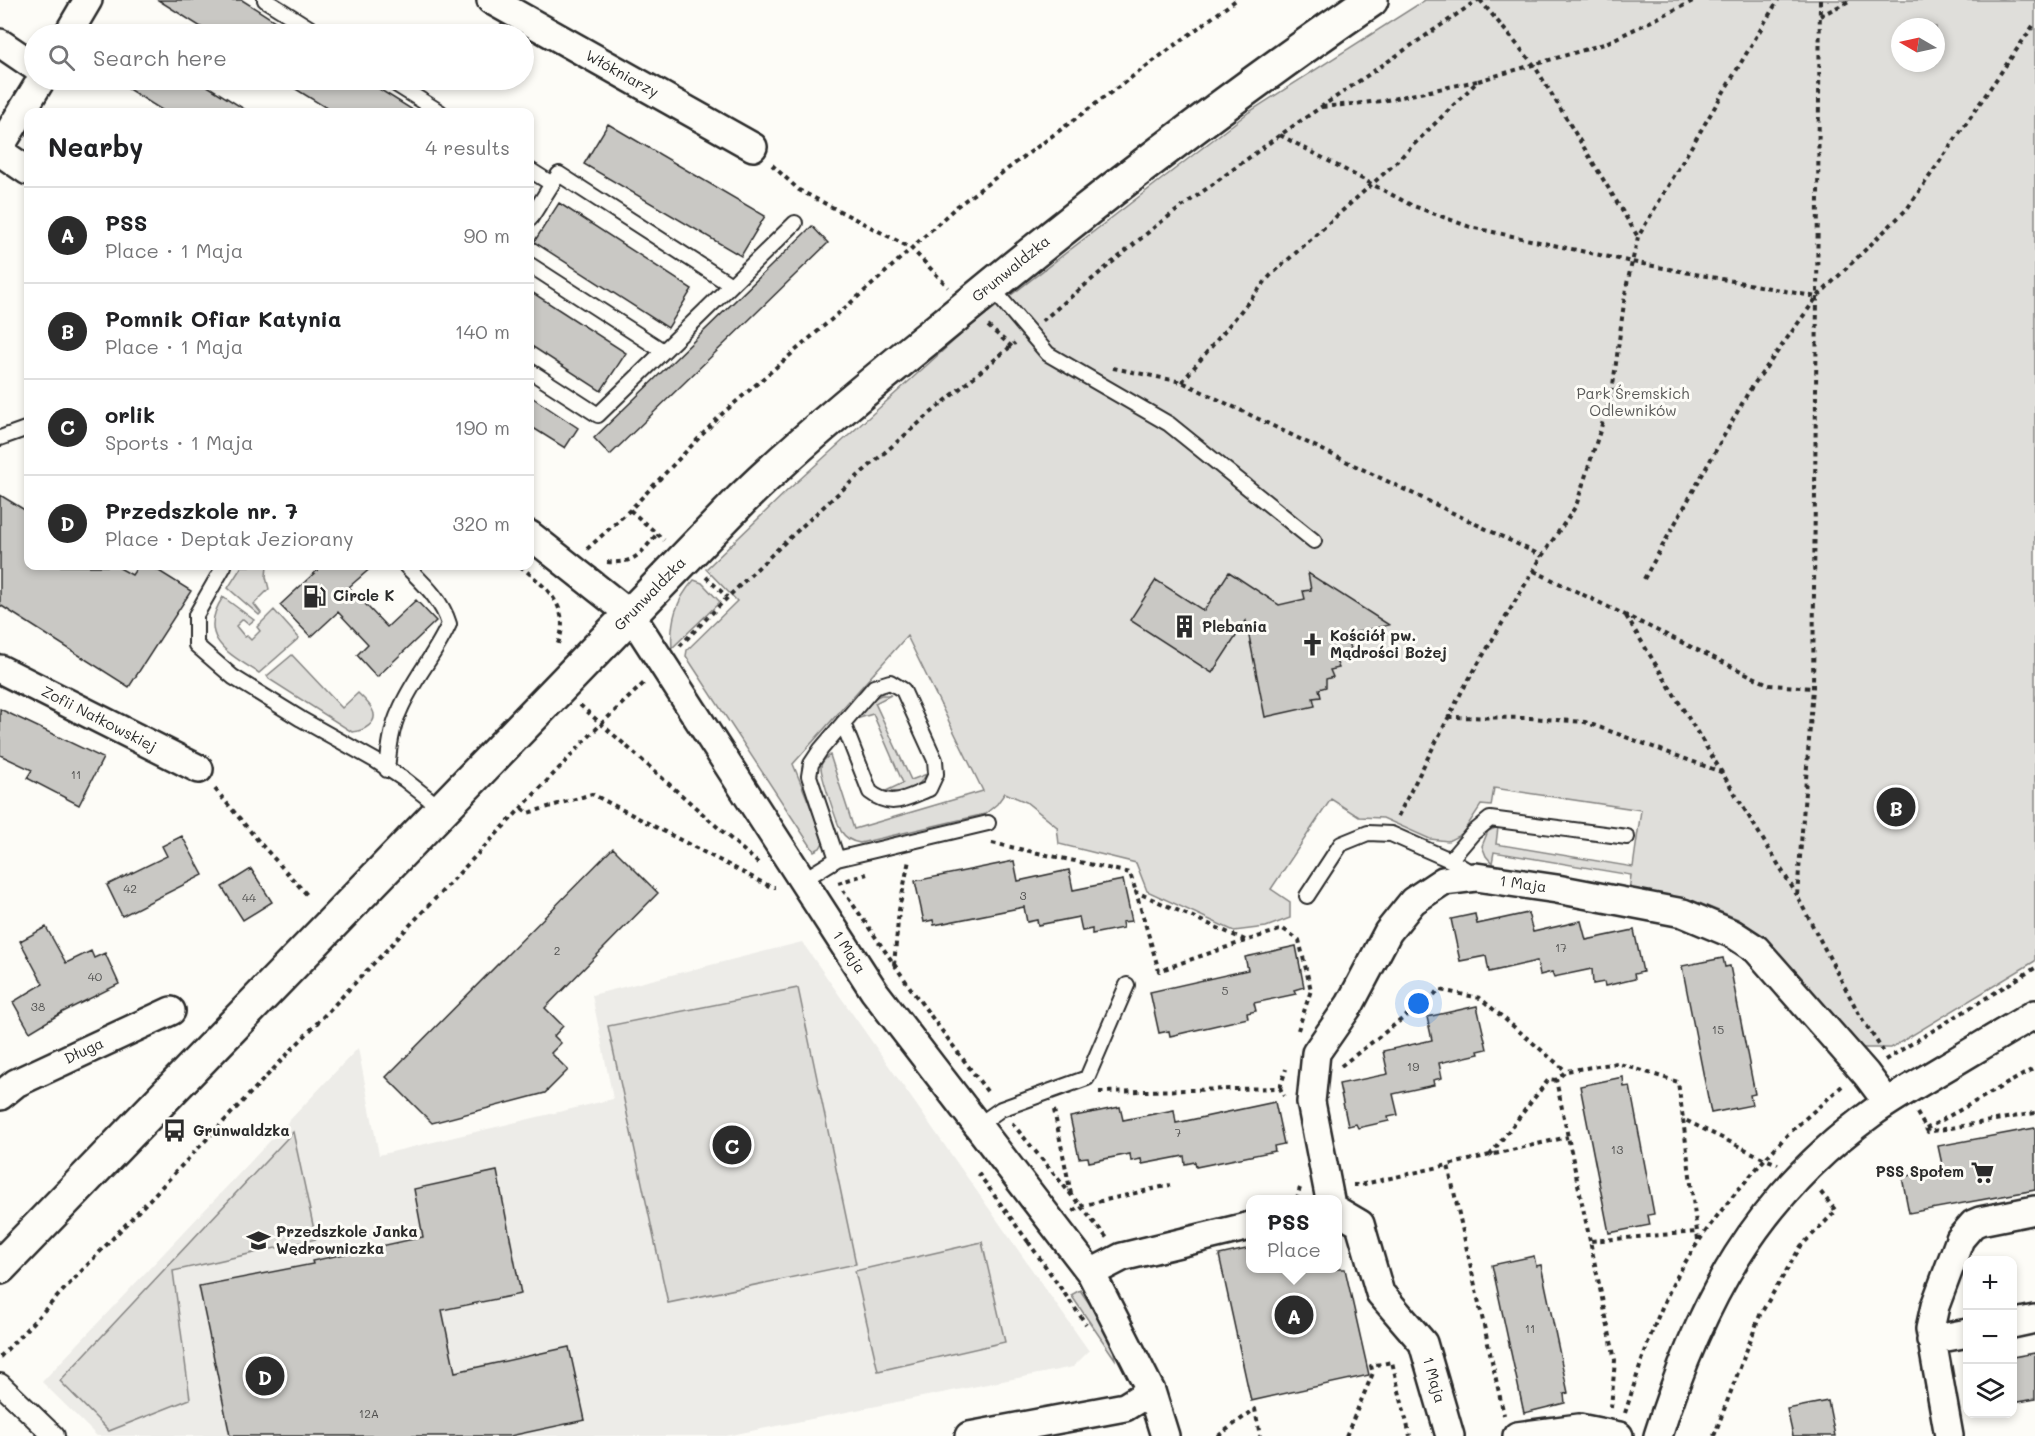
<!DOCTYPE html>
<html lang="en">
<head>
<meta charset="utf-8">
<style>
	:root { --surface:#fff; --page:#f2f2f2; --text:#202124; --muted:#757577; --line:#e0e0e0; --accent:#2b2b2b }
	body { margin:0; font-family:Mali,sans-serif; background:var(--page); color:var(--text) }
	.controls { position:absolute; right:18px; bottom:18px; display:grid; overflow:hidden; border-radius:12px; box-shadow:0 3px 9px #0003 }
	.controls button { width:54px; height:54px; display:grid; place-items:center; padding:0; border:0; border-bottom:2px solid var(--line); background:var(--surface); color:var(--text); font:30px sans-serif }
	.compass { position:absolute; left:1891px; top:18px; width:54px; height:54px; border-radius:50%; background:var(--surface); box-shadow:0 3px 9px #0003; rotate:279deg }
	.you { position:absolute; left:1419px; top:1004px; width:21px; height:21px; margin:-15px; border:4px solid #fff; border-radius:50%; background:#1a73e8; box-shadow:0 0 0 9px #1a73e833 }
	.badge { display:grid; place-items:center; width:39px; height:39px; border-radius:50%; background:var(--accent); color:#fff; font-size:20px; font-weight:700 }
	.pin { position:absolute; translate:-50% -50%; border:3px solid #fff; box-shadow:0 2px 6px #0006 }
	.popup { position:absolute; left:1246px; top:1195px; width:96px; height:78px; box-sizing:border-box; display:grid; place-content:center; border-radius:12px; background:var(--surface); filter:drop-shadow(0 2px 4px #0005); font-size:20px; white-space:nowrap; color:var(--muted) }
	.popup b { font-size:22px; color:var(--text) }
	.popup::after { content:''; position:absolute; left:50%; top:100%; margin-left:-12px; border:12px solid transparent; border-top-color:var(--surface) }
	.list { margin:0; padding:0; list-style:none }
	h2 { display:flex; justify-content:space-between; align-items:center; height:78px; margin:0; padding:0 24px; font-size:26px }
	h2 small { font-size:20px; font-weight:400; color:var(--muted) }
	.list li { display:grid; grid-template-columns:39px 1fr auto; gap:18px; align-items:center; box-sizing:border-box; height:96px; padding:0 24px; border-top:2px solid var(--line) }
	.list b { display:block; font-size:22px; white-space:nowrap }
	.list p { margin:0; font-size:20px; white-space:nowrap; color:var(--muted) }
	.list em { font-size:20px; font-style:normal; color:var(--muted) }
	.icon { flex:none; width:33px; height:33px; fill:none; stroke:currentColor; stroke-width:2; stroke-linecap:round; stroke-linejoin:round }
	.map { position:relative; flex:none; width:2035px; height:1436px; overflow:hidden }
	.search { position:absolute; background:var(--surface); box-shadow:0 3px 9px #0003; left:24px; top:24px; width:510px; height:66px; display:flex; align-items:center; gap:15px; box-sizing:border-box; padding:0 21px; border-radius:33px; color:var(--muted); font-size:22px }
	.panel { position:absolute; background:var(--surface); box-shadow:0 3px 9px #0003; left:24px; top:108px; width:510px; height:462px; border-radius:12px }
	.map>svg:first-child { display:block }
</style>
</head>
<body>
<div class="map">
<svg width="2035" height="1436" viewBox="0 0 2035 1436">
	<rect width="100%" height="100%" fill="#fdfcf7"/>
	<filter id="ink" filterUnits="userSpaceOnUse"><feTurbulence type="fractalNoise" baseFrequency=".0167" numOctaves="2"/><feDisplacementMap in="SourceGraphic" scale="12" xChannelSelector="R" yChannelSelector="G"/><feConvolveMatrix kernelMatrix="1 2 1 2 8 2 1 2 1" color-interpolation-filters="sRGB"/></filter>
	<g filter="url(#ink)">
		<path fill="#edece8" d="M 802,942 L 1089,1351 L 1073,1367 L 726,1436 L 97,1436 L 42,1382 L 358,1048 L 379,1155 L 613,1099 L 592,995 Z"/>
		<path fill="#dfdeda" stroke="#858482" stroke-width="1.5" fill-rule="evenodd" d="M 1425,0 L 2035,0 L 2035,961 L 1891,1048 L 1858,1048 L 1775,952 L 1738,919 L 1692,900 L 1629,892 L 1631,875 L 1494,852 L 1492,863 L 1486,856 L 1482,846 L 1488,831 L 1498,827 L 1496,844 L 1633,867 L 1641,810 L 1494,788 L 1491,806 L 1481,805 L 1462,834 L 1448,841 L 1430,839 L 1383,818 L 1359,817 L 1331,799 L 1271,889 L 1290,902 L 1290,918 L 1266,927 L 1234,931 L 1147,891 L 1136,863 L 1059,844 L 1057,827 L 1026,802 L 1005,793 L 997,804 L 985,814 L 860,843 C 852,842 846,839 841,831 C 837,822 820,774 821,766 C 822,761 826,758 830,755 L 854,829 L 983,791 L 907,636 L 793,764 L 822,835 L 823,843 L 820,848 L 814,851 L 686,656 L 687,650 L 737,601 L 706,569 L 789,489 L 967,329 L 1249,112 ZM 1900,27 L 1936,27 L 1936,63 L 1900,63 Z
			M 242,566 L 267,566 L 266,577 L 269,589 L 254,604 L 261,613 L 259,615 L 228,588 Z
			M 694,580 L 702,583 L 720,602 L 672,648 C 670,621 676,600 694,580 Z
			M 223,597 L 254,620 L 249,624 L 243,619 L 236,626 L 245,637 L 247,636 L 251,640 L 260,631 L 257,627 L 274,610 L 299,638 L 259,673 C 228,653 196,638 223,597 Z
			M 292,655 L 342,708 L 358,693 C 363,698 369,703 372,709 C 380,723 363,731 352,732 L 269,679 L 267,676 Z
			M 881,695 L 891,695 L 875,703 L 911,780 L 927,774 C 917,790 904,794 886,791 L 903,783 L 873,714 L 856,719 C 862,707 868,700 881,695 Z
			M 798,988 L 856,1264 L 668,1303 L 608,1026 Z
			M 293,1132 L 316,1239 L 173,1271 L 190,1399 L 109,1431 L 60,1381 Z
			M 982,1242 L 1005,1342 L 878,1371 L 855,1271 Z
			M 1080,1290 C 1094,1311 1113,1334 1115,1359 L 1071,1295 Z"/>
		<path fill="#c9c8c4" stroke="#2b2b2b" stroke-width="1.5" d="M 158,0 L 242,0 L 295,34 L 212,34 Z
			M 114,80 L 198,80 L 249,112 L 165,112 Z
			M 281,80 L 365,80 L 416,112 L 333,112 Z
			M 608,124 L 765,216 L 741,256 L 584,164 Z
			M 559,203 L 692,289 L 668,328 L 534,242 Z
			M 812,226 L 828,243 L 610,455 L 594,438 Z
			M 530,291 L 626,353 L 601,391 L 530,345 Z
			M 530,396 L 578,428 L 565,448 L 530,426 Z
			M 0,495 L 28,512 L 28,566 L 116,566 L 132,575 L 138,566 L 151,566 L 191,591 L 129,687 L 0,605 Z
			M 322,566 L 373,566 L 349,587 L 387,627 L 416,600 L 436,621 L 377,677 L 357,655 L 368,644 L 338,612 L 311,637 L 280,605 Z
			M 1229,572 L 1279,605 L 1305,599 L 1303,591 L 1311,590 L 1308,573 L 1389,625 L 1354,633 L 1358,640 L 1349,642 L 1351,649 L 1344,651 L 1345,659 L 1336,661 L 1339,668 L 1330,670 L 1333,677 L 1326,679 L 1326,687 L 1319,689 L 1321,697 L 1313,698 L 1315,706 L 1265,717 L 1246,621 L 1212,673 L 1130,620 L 1156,580 L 1204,611 Z
			M 0,709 L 103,758 L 79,805 L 27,778 L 32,770 L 0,755 Z
			M 182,836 L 203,875 L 122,916 L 107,885 L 167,856 L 162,846 Z
			M 613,848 L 658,893 L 545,1008 L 563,1026 L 554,1036 L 561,1043 L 551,1053 L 568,1070 L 545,1093 L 432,1123 L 386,1077 Z
			M 1014,861 L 1018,881 L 1069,870 L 1073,890 L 1123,880 L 1132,921 L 1122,922 L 1123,928 L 1092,934 L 1092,929 L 1082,931 L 1079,917 L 1038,925 L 1037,920 L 1027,922 L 1024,907 L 934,925 L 933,920 L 924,922 L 915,881 Z
			M 251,869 L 272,902 L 243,920 L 222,887 Z
			M 1528,913 L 1533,932 L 1581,921 L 1586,940 L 1634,930 L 1643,972 L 1634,974 L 1635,979 L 1605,986 L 1604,982 L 1593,984 L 1592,969 L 1554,977 L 1552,972 L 1540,975 L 1537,961 L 1489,972 L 1486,956 L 1460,961 L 1451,919 L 1475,914 L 1477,924 Z
			M 46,927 L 66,963 L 91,951 L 94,958 L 105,953 L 119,984 L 63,1012 L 30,1032 L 13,1002 L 43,984 L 20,941 Z
			M 1296,946 L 1304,987 L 1294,990 L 1296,994 L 1254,1003 L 1256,1011 L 1247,1013 L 1248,1018 L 1170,1036 L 1169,1031 L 1159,1033 L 1150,992 L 1248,970 L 1245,957 Z
			M 1723,958 L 1725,967 L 1730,966 L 1755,1094 L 1750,1095 L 1752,1105 L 1711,1113 L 1682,966 Z
			M 1477,1006 L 1487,1049 L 1478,1051 L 1479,1054 L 1439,1063 L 1442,1078 L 1433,1080 L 1434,1085 L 1393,1094 L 1398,1115 L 1388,1117 L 1389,1121 L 1358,1128 L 1356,1124 L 1348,1126 L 1339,1084 L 1388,1074 L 1383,1051 L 1432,1040 L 1427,1017 Z
			M 1623,1077 L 1624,1087 L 1630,1086 L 1654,1214 L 1648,1215 L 1650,1225 L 1609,1233 L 1580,1086 Z
			M 1275,1102 L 1284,1144 L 1274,1146 L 1275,1151 L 1196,1167 L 1195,1162 L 1185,1164 L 1184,1156 L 1142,1164 L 1141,1159 L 1131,1161 L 1130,1154 L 1089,1162 L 1088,1157 L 1079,1158 L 1070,1117 L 1120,1107 L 1123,1120 L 1174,1110 L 1176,1123 Z
			M 2035,1128 L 2035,1190 L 1909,1213 L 1902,1177 L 1943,1169 L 1938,1146 Z
			M 497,1171 L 521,1294 L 442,1310 L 455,1372 L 569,1347 L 585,1420 L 510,1436 L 230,1436 L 199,1286 L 313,1264 L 312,1261 L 423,1237 L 414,1189 Z
			M 1251,1248 L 1251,1269 L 1345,1269 L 1369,1375 L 1251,1401 L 1219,1255 Z
			M 1534,1256 L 1536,1266 L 1541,1265 L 1568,1393 L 1564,1394 L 1565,1403 L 1524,1413 L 1492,1265 Z
			M 2035,1353 L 2035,1399 L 2013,1403 L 2013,1357 Z
			M 1828,1401 L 1835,1436 L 1793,1436 L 1787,1409 Z"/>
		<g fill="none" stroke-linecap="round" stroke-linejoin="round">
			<defs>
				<path id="service" d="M 265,0 L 319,34
					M 389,80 L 440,112
					M 530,170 L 552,184 L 530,219
					M 552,184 L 559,174 L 731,285
					M 530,265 L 663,351
					M 990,286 L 1048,354 L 1169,424 L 1314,541
					M 530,371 L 598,415 L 795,223
					M 0,438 L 28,428
					M 224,566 L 196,615 L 196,645 L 233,677 L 301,719 L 376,761 L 405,780 L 443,810
					M 387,770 C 389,750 391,728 400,710 C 413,679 436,654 449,624 C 442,600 423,583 406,566
					M 837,859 L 809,776 L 811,764 L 821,749 L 874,687 L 890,682 L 903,690 L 935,760 L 936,774 L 929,789 C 905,798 892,809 870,792 L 843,723
					M 1450,860 L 1473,833 L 1490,819 L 1627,837
					M 803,880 L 837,859 L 988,823
					M 1307,896 L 1341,844 L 1368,833 L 1391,834 L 1450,860 L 1475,875
					M 977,1126 L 1001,1109 L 1087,1078 L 1127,985"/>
				<path id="pedestrian" d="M 0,1384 L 54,1436"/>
				<path id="minor" d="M 491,0 L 753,147
					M 68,34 L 88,0
					M 0,43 L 34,66
					M 0,147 L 41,80
					M 0,152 L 28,171
					M 530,535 L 631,615 L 874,991 L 1091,1273 L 1151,1391 L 1165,1436
					M 0,669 L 199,769
					M 0,1096 L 16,1083 L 171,1011
					M 1330,1200 L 1311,1102 L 1316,1053 L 1350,1004 L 1388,932 L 1413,901 L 1443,881 L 1476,877 L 1557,889 L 1683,913 L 1733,934 L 1756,949 L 1866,1074 L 1887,1102
					M 1338,1211 L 1360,1224 L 1380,1293 L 1423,1343 L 1450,1436
					M 1091,1273 L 1122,1257 L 1250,1226
					M 2012,1324 L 2035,1319
					M 1931,1340 L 1968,1333
					M 969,1436 L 1125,1407 L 1151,1391
					M 1517,1436 L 1579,1428 L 1619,1436
					M 1658,1436 C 1700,1302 1756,1197 1872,1113 C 1894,1097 1918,1084 1941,1070 C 1973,1051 2004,1032 2035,1014
					M 1949,1436 L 1930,1329 L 1935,1306 L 1960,1239 L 1973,1224 L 1980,1221 L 2035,1210"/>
				<path id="secondary" d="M 0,1267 L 742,499 C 813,430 890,369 966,307 C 1097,199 1231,96 1371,0"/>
			</defs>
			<use href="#service" stroke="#2b2b2b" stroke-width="18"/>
			<use href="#pedestrian" stroke="#2b2b2b" stroke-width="24"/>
			<use href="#minor" stroke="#2b2b2b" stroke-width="32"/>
			<use href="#secondary" stroke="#2b2b2b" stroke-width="38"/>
			<path stroke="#2b2b2b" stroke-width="4" stroke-dasharray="4.5 4.5" stroke-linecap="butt" d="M 1480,0 L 1534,65 L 1638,237
				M 1820,0 L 1813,688 L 1797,896 L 1859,1014 L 1883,1051
				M 1820,16 L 1851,0
				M 1322,107 L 1382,101 L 1477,81
				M 1280,135 L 1411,205 L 1470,227 L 1632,262 L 1817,297
				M 772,165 L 799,190 L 911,248 L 948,287
				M 1042,321 L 1157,225 L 1280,135 L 1478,0
				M 988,326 L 1012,347
				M 1113,368 L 1182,382 L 1542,556
				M 1182,382 L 1270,276 L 1391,167 L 1478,81 L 1604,44 L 1695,0
				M 630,510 L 664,540
				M 587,549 L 630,510 L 723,413 L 876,281 L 956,207 L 1236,0
				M 607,562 C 635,564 640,554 657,534
				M 520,566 C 547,588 573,608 557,646
				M 1534,571 L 1770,685 L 1813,688
				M 706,577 L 727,597
				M 1644,579 L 1749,391 L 1817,297 L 1907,209 L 2035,23
				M 1626,616 L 1797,895
				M 680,646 C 784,537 899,438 1015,343
				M 580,705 L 758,863
				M 1448,717 L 1530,718 L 1585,722 L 1721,772
				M 215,789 L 261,844 L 309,897
				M 522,808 L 528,813 L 592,794 L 771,887 L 775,887
				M 1398,816 L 1462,691 L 1542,556 L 1576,506 L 1612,393 L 1626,288 L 1638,237 L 1778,0
				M 992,843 L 1130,873 L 1136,892
				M 838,883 L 867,874
				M 843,890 L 916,996 L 989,1094
				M 1245,940 L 1136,892 L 1159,971 C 1200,956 1241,942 1283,929 L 1299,940 L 1311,990 L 1298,1030
				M 894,965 L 899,910 L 909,860
				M 1885,1060 L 2035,968
				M 1341,1066 L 1440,990 L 1480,998 L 1566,1071
				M 1556,1080 L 1549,1079 L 1490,1155 L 1568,1137
				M 1280,1088 L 1286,1069
				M 1099,1092 L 1280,1088 L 1284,1096
				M 1054,1110 L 1071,1194
				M 1917,1113 L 1928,1132 L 2035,1113
				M 1012,1123 L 1107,1238
				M 1926,1129 L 2035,1068
				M 1490,1155 L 1448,1165 L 1504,1415
				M 978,1173 L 1029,1243
				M 1353,1185 L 1360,1185 L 1448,1165
				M 1296,1200 L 1300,1188
				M 1073,1211 L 1080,1206 L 1170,1185
				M 1698,1240 L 1683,1119 L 1765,1159 L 1787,1135 L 1842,1086
				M 1590,1241 L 1556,1080 L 1566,1071 L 1617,1063 L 1678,1082 L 1683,1119
				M 1030,1242 L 1029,1243 L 1086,1324
				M 0,1357 L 600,725 L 646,681
				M 1611,1408 L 1615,1360 L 1590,1241 L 1697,1232
				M 1625,1413 C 1639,1370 1652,1325 1673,1284 C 1697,1238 1731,1197 1765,1159 L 1778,1164
				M 1218,1436 L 1255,1409 L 1260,1436
				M 1346,1436 L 1373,1373 L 1371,1366 L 1392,1362 L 1410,1436
				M 1714,1436 L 1760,1315 L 1801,1246 L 1836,1211 L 1819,1190"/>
			<use href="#service" stroke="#fdfcf7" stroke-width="14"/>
			<use href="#pedestrian" stroke="#fdfcf7" stroke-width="20"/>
			<use href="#minor" stroke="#fdfcf7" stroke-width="27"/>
			<use href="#secondary" stroke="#fdfcf7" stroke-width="33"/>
		</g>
	</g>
	<defs>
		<symbol id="fuel-bare" viewBox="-9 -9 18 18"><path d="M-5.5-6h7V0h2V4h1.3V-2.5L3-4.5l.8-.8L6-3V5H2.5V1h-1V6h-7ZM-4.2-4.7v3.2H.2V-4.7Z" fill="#2b2b2b" stroke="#fdfcf7" stroke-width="2.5" paint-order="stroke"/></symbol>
		<symbol id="building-bare" viewBox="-9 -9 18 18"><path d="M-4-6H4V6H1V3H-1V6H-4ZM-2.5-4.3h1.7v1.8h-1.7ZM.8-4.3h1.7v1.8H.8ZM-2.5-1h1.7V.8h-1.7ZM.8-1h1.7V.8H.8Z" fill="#2b2b2b" stroke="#fdfcf7" stroke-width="2.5" paint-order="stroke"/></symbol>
		<symbol id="church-bare" viewBox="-9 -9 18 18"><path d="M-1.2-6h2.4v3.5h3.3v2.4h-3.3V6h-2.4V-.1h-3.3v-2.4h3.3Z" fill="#2b2b2b" stroke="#fdfcf7" stroke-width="2.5" paint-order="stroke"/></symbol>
		<symbol id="bus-bare" viewBox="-9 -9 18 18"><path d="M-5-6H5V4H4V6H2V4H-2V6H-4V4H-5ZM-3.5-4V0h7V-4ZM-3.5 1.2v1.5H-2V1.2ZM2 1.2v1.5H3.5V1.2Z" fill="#2b2b2b" stroke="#fdfcf7" stroke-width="2.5" paint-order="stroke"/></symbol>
		<symbol id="supermarket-bare" viewBox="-9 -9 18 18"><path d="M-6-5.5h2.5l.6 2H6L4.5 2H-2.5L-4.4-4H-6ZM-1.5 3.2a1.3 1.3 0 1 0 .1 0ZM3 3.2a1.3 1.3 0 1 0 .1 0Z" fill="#2b2b2b" stroke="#fdfcf7" stroke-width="2.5" paint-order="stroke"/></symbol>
		<symbol id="school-bare" viewBox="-9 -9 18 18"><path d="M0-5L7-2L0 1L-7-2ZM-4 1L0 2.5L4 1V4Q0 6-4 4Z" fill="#2b2b2b" stroke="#fdfcf7" stroke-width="2.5" paint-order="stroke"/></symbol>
	</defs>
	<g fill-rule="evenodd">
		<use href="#fuel-bare" x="298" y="580" width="33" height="33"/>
		<use href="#building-bare" x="1168" y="610" width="33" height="33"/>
		<use href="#church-bare" x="1296" y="628" width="33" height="33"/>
		<use href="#bus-bare" x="158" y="1114" width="33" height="33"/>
		<use href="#supermarket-bare" x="1966" y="1156" width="33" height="33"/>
		<use href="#school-bare" x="242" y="1224" width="33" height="33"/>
	</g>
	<g text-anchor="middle" stroke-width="6" stroke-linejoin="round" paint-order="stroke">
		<g font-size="12" fill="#525251">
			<text x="76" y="779">11</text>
			<text x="130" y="893">42</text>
			<text x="1023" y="900">3</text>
			<text x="249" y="902">44</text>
			<text x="1561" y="952">17</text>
			<text x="557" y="955">2</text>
			<text x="95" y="981">40</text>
			<text x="1225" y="995">5</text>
			<text x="38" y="1011">38</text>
			<text x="1718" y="1034">15</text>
			<text x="1413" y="1071">19</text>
			<text x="1178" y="1137">7</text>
			<text x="1617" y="1154">13</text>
			<text x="1530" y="1333">11</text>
			<text x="369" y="1418">12A</text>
		</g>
		<g font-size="15" fill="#2b2b2b" stroke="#fdfcf7">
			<text transform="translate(622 74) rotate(29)" y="5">Włókniarzy</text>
			<text transform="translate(1011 269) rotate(-39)" y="5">Grunwaldzka</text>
			<text transform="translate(650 594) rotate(-46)" y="5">Grunwaldzka</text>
			<text transform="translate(99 719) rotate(27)" y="5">Zofii Nałkowskiej</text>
			<text transform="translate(1523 884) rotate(8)" y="5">1 Maja</text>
			<text transform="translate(849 952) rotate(57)" y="5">1 Maja</text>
			<text transform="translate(84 1051) rotate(-25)" y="5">Długa</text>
			<text transform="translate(1434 1380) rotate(74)" y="5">1 Maja</text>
		</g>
		<g font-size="15" fill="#585857" stroke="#fdfcf7">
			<text x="1633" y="399">Park Śremskich<tspan x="1633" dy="17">Odlewników</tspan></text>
		</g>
		<g font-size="15" font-weight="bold" fill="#2b2b2b" stroke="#fdfcf7" text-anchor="start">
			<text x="333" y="601">Circle K</text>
			<text x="1202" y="632">Plebania</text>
			<text x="1330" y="641">Kościół pw.<tspan x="1330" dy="17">Mądrości Bożej</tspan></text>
			<text x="193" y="1136">Grunwaldzka</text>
			<text x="1964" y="1177" text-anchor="end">PSS Społem</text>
			<text x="276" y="1237">Przedszkole Janka<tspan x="276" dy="17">Wędrowniczka</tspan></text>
		</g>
	</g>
</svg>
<div class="controls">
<button>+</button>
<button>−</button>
<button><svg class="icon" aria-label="layers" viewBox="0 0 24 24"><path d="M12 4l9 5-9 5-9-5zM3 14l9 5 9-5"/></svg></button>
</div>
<svg class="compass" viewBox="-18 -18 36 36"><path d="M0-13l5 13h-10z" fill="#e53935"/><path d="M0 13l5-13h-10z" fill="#757577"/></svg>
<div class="you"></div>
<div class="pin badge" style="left:1294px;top:1315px">A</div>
<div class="popup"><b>PSS</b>Place</div>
<div class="pin badge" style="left:1896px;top:807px">B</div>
<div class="pin badge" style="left:732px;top:1145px">C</div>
<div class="pin badge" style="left:265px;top:1376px">D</div>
<div class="search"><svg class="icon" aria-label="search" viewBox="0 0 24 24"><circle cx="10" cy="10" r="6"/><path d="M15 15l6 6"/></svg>Search here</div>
<section class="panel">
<h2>Nearby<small>4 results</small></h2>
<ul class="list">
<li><span class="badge">A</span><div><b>PSS</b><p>Place · 1 Maja</p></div><em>90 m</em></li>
<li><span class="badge">B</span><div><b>Pomnik Ofiar Katynia</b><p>Place · 1 Maja</p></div><em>140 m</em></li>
<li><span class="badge">C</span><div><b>orlik</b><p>Sports · 1 Maja</p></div><em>190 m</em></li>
<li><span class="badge">D</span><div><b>Przedszkole nr. 7</b><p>Place · Deptak Jeziorany</p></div><em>320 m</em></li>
</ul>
</section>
</div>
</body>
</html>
